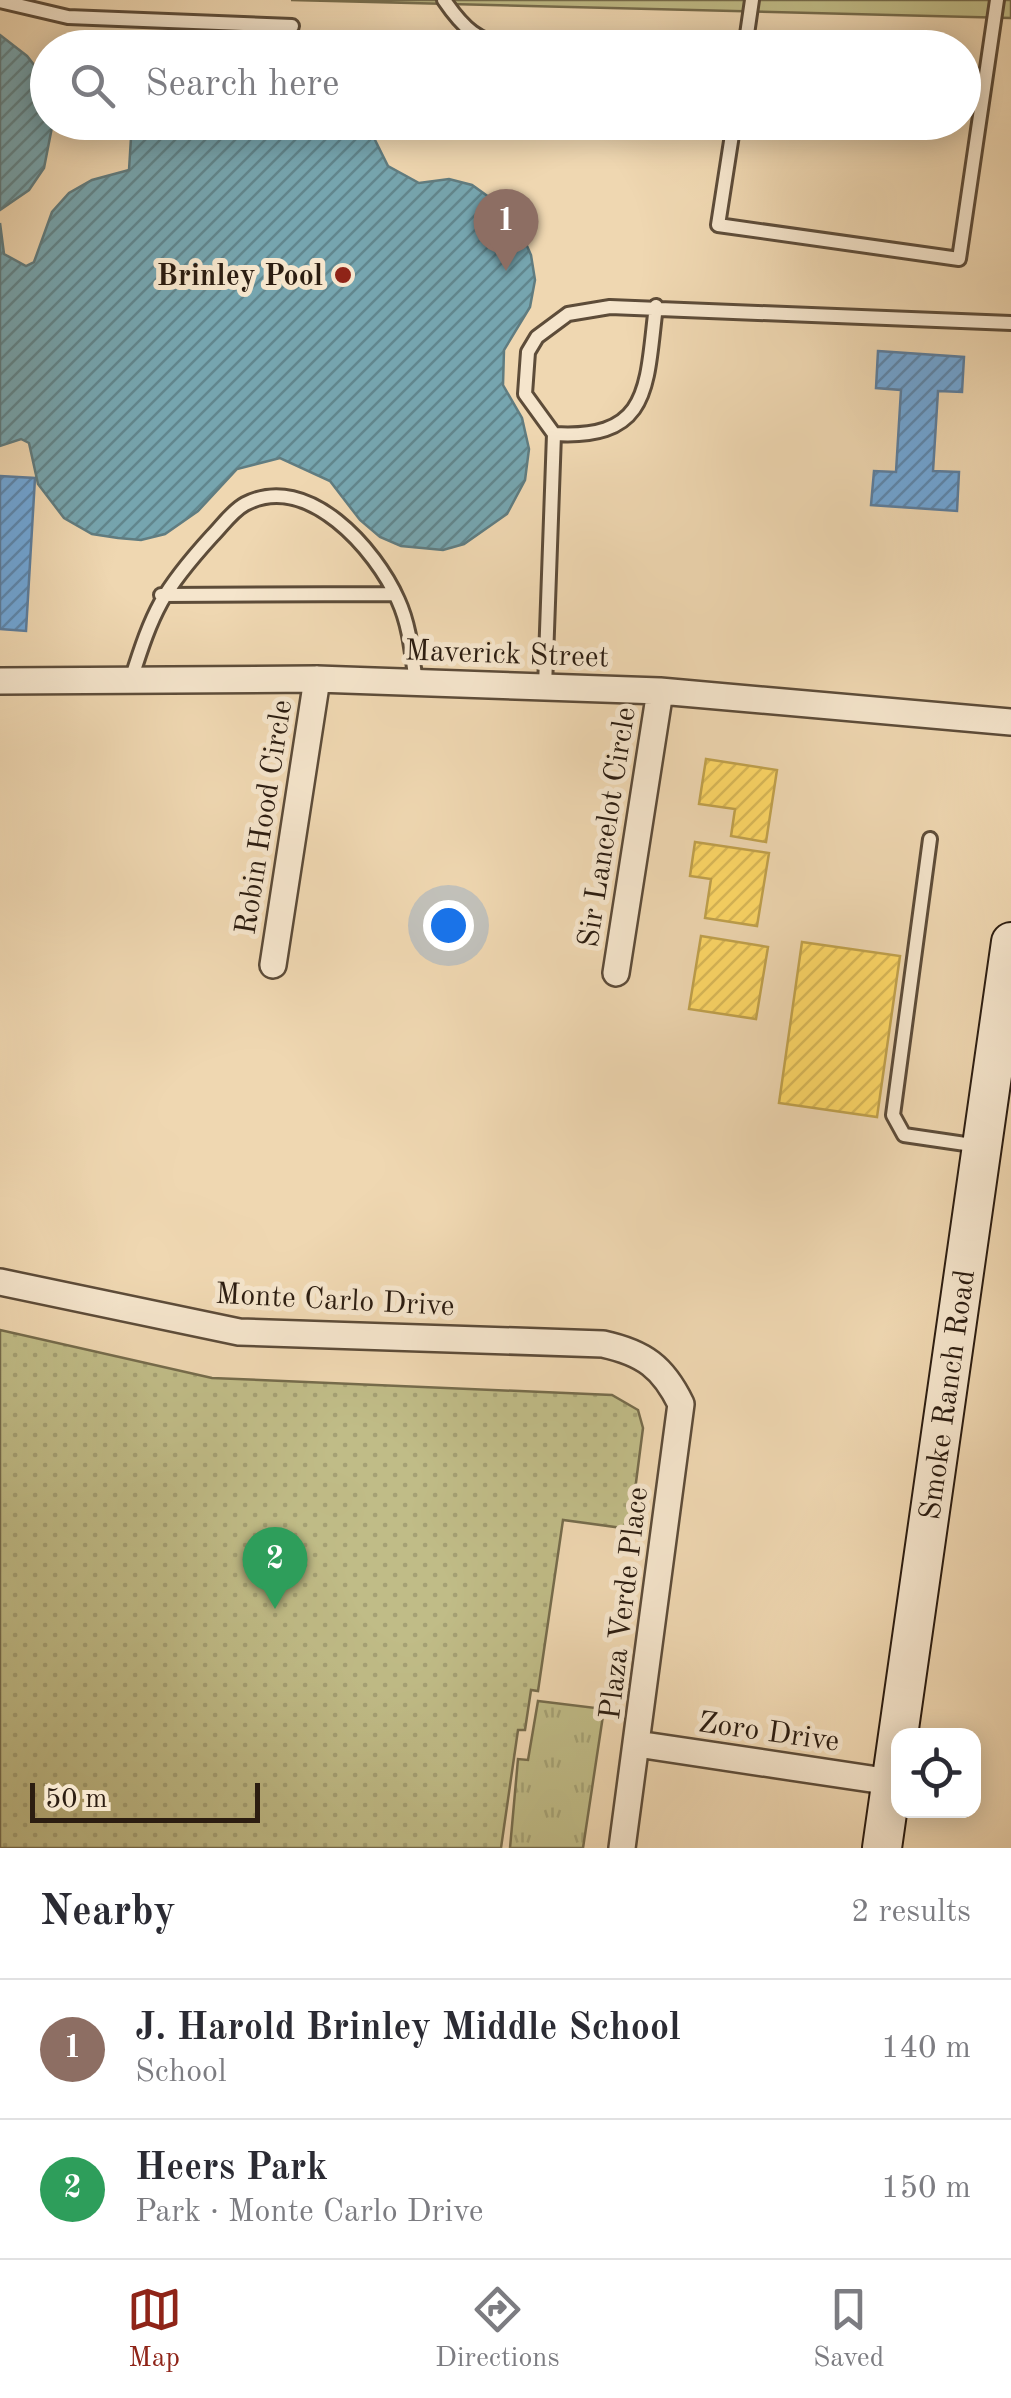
<!DOCTYPE html>
<html lang="en">
<head>
<meta charset="utf-8">
<style>
	:root { --surface:#fff; --page:#f2f2f3; --text:#2b2b33; --muted:#7c7c81; --line:#e1e1e2; --accent:#8f2418 }
	body { margin:0; font-family:"Old Standard TT",serif; background:var(--page); color:var(--text) }
	.controls { position:absolute; right:30px; bottom:30px; display:grid; overflow:hidden; border-radius:20px; box-shadow:0 5px 25px #0003 }
	.controls button { width:90px; height:90px; display:grid; place-items:center; padding:0; border:0; border-bottom:2px solid var(--line); background:var(--surface); color:var(--text); font:50px sans-serif }
	.scale { position:absolute; left:30px; bottom:25px; width:230px; box-sizing:border-box; padding-left:10px; border:5px solid #2c1d11; border-top:0; font-size:28px; line-height:35px; white-space:nowrap; color:#2c1d11; -webkit-text-stroke:8px #f5e5cc; paint-order:stroke }
	.you { position:absolute; left:448px; top:925px; width:35px; height:35px; margin:-25px; border:8px solid #fff; border-radius:50%; background:#1a73e8; box-shadow:0 0 0 15px #1a73e833 }
	.badge { display:grid; place-items:center; width:65px; height:65px; border-radius:50%; background:var(--accent); color:#fff; font-size:32px; font-weight:700 }
	.pin { position:absolute; translate:-50% -82px; filter:drop-shadow(0 2px 5px #0008) }
	.pin::after { content:''; position:absolute; top:52px; width:35px; height:30px; background:inherit; clip-path:polygon(0 0,100% 0,50% 100%) }
	.list { margin:0; padding:0; list-style:none }
	h2 { display:flex; justify-content:space-between; align-items:center; height:130px; margin:0; padding:0 40px; font-size:42px }
	h2 small { font-size:32px; font-weight:400; color:var(--muted) }
	.list li { display:grid; grid-template-columns:65px 1fr auto; gap:30px; align-items:center; box-sizing:border-box; height:140px; padding:0 40px; border-top:2px solid var(--line) }
	.list b { display:block; font-size:38px; white-space:nowrap }
	.list p { margin:0; font-size:32px; white-space:nowrap; color:var(--muted) }
	.list em { font-size:32px; font-style:normal; color:var(--muted) }
	.icon { flex:none; width:55px; height:55px; fill:none; stroke:currentColor; stroke-width:2; stroke-linecap:round; stroke-linejoin:round }
	.map { position:relative; flex:none; width:1011px; height:1848px; overflow:hidden }
	.search { position:absolute; background:var(--surface); box-shadow:0 5px 25px #0003; left:30px; right:30px; top:30px; height:110px; display:flex; align-items:center; gap:25px; box-sizing:border-box; padding:0 35px; border-radius:55px; color:var(--muted); font-size:38px }
	.sheet { height:410px; background:var(--surface) }
	nav { display:flex; justify-content:space-around; align-items:center; box-sizing:border-box; height:140px; border-top:2px solid var(--line); background:var(--surface); font-size:28px; color:var(--muted) }
	nav a { display:grid; justify-items:center; gap:5px }
	nav .on { color:var(--accent) }
	.map>svg:first-child { display:block }
</style>
</head>
<body>
<div class="map">
<svg width="1011" height="1848" viewBox="0 0 1011 1848">
	<defs>
		<pattern id="grass-tufts" width="24" height="20" patternUnits="userSpaceOnUse" patternTransform="scale(2.5)"><rect width="24" height="20" fill="#c0bc87"/><path d="M3 7l-1-3M5 7V3M7 7l1-3M15 17l-1-3M17 17v-4M19 17l1-3" fill="none" stroke="#a5a174"/></pattern>
		<pattern id="park-dots" width="8" height="8" patternUnits="userSpaceOnUse" patternTransform="scale(2.5)"><rect width="8" height="8" fill="#c0bc87"/><path d="M2 2h.1M6 6h.1" fill="none" stroke="#a5a174" stroke-width="1.8" stroke-linecap="round"/></pattern>
		<pattern id="homes-hatch" width="6" height="6" patternUnits="userSpaceOnUse" patternTransform="scale(2.5)"><rect width="6" height="6" fill="#ffd966"/><path d="M-1 1l2-2M0 6l6-6M5 7l2-2" fill="none" stroke="#dbba57"/></pattern>
		<pattern id="schools-hatch" width="6" height="6" patternUnits="userSpaceOnUse" patternTransform="scale(2.5)"><rect width="6" height="6" fill="#6fa8dc"/><path d="M-1 1l2-2M0 6l6-6M5 7l2-2" fill="none" stroke="#5b88b1"/></pattern>
		<pattern id="public-hatch" width="6" height="6" patternUnits="userSpaceOnUse" patternTransform="scale(2.5)"><rect width="6" height="6" fill="#76a5af"/><path d="M-1 1l2-2M0 6l6-6M5 7l2-2" fill="none" stroke="#61868d"/></pattern>
	</defs>
	<rect width="100%" height="100%" fill="#efd7b1"/>
	<filter id="stains"><feTurbulence type="fractalNoise" baseFrequency=".002" numOctaves="4"/><feColorMatrix values="0 0 0 0 .2 0 0 0 0 .09 0 0 0 0 .02 0 0 0 .5 -.17"/></filter>
	<radialGradient id="worn" r=".72"><stop offset=".6" stop-color="#630" stop-opacity="0"/><stop offset="1" stop-color="#630" stop-opacity=".3"/></radialGradient>
	<path fill="url(#grass-tufts)" stroke="#766c4c" stroke-width="2.5" d="M 538,1701 L 604,1709 L 583,1848 L 510,1848 L 518,1759 L 528,1760 Z"/>
	<path fill="url(#park-dots)" stroke="#766c4c" stroke-width="2.5" d="M 0,1330 L 212,1378 L 612,1395 L 638,1410 L 643,1428 L 630,1529 L 563,1520 L 538,1691 L 531,1690 L 525,1730 L 518,1730 L 501,1848 L 0,1848 Z"/>
	<path fill="#c0bc87" stroke="#766c4c" stroke-width="2.5" d="M 291,0 L 1011,0 L 1011,18 Z"/>
	<path fill="url(#homes-hatch)" stroke="#c0a14c" stroke-width="2.5" d="M 706,759 L 777,770 L 766,842 L 731,836 L 735,809 L 699,804 Z
		M 695,842 L 769,853 L 757,926 L 705,918 L 711,879 L 690,876 Z
		M 701,936 L 768,947 L 756,1019 L 689,1009 Z
		M 802,942 L 900,956 L 877,1117 L 779,1103 Z"/>
	<path fill="url(#schools-hatch)" stroke="#5b7e9f" stroke-width="2.5" d="M 878,351 L 964,357 L 962,392 L 938,391 L 933,471 L 959,472 L 957,511 L 871,505 L 874,471 L 896,472 L 901,390 L 876,388 Z
		M 0,476 L 35,478 L 26,631 L 0,629 Z"/>
	<path fill="url(#public-hatch)" stroke="#607c80" stroke-width="2.5" d="M 0,35 L 27,56 L 42,75 L 48,91 L 48,122 L 53,122 L 44,168 L 29,190 L 0,210 Z
		M 132,122 L 197,122 L 204,127 L 207,122 L 366,122 L 388,166 L 419,183 L 449,179 L 472,185 L 500,205 L 517,223 L 531,255 L 535,280 L 530,307 L 504,350 L 503,385 L 522,418 L 529,449 L 525,480 L 507,514 L 464,544 L 443,550 L 401,546 L 380,537 L 360,520 L 330,481 L 280,458 L 237,469 L 198,511 L 165,534 L 141,540 L 118,538 L 92,534 L 64,518 L 38,484 L 29,443 L 21,439 L 0,446 L 0,223 L 4,254 L 26,266 L 34,262 L 52,212 L 69,193 L 92,180 L 129,170 Z"/>
	<g fill="none" stroke-linecap="round" stroke-linejoin="round">
		<defs>
			<path id="lane" d="M 444,0 C 463,28 478,42 512,48
				M 0,1 L 68,17 L 292,26
				M 745,48 L 752,0
				M 734,122 L 718,225 L 959,259 L 997,0
				M 554,434 C 652,440 646,385 656,306
				M 161,595 L 395,594
				M 131,680 C 153,610 162,591 212,536 C 222,526 232,511 245,504 C 308,471 376,550 398,600 C 410,626 412,655 416,683
				M 545,687 L 554,434 L 525,394 L 528,352 L 537,337 L 568,314 L 610,307 L 1011,323
				M 930,839 L 893,1115 L 904,1135 L 979,1146"/>
			<path id="street" d="M 0,681 L 317,679 L 660,691 L 1011,722
				M 273,965 L 317,679
				M 616,973 L 660,691
				M 0,1282 L 239,1332 L 603,1344 C 644,1353 663,1367 681,1404 L 622,1848
				M 637,1744 L 891,1782"/>
			<g id="secondary">
				<path id="s1" d="M 882,1848 L 1011,942"/>
			</g>
		</defs>
		<use href="#lane" stroke="#5d4c39" stroke-width="18"/>
		<use href="#street" stroke="#5d4c39" stroke-width="30"/>
		<use href="#secondary" stroke="#2c1d11" stroke-width="42"/>
		<use href="#lane" stroke="#f5e5cc" stroke-width="12"/>
		<use href="#street" stroke="#f5e5cc" stroke-width="25"/>
		<use href="#secondary" stroke="#f5e5cc" stroke-width="38"/>
	</g>
	<circle fill="#8f2418" stroke="#f5e5cc" stroke-width="4" cx="343" cy="275" r="10"/>
	<g text-anchor="middle" stroke-width="10" stroke-linejoin="round" paint-order="stroke">
		<g font-size="30" font-weight="bold" fill="#2c1d11" stroke="#f5e5cc" text-anchor="end">
			<text x="323" y="285">Brinley Pool</text>
		</g>
		<g font-size="30" fill="#2c1d11" stroke="#f5e5cc">
			<text transform="translate(507 653) rotate(2)" y="10">Maverick Street</text>
			<text transform="translate(263 817) rotate(-81)" y="10">Robin Hood Circle</text>
			<text transform="translate(606 827) rotate(-81)" y="10">Sir Lancelot Circle</text>
			<text transform="translate(335 1299) rotate(3)" y="10">Monte Carlo Drive</text>
			<text dy="10" stroke="none"><textPath href="#s1" startOffset="458">Smoke Ranch Road</textPath></text>
			<text transform="translate(623 1603) rotate(-83)" y="10">Plaza Verde Place</text>
			<text transform="translate(769 1731) rotate(8)" y="10">Zoro Drive</text>
		</g>
	</g>
	<rect width="100%" height="100%" filter="url(#stains)"/>
	<rect width="100%" height="100%" fill="url(#worn)"/>
</svg>
<div class="controls">
<button><svg class="icon" aria-label="locate" viewBox="0 0 24 24"><circle cx="12" cy="12" r="6"/><path d="M12 2v4M12 18v4M2 12h4M18 12h4"/></svg></button>
</div>
<div class="scale">50 m</div>
<div class="you"></div>
<div class="pin badge" style="left:506px;top:271px;background:#8d6e63">1</div>
<div class="pin badge" style="left:275px;top:1609px;background:#2e9e5b">2</div>
<div class="search"><svg class="icon" aria-label="search" viewBox="0 0 24 24"><circle cx="10" cy="10" r="6"/><path d="M15 15l6 6"/></svg>Search here</div>
</div>
<section class="sheet">
<h2>Nearby<small>2 results</small></h2>
<ul class="list">
<li><span class="badge" style="background:#8d6e63">1</span><div><b>J. Harold Brinley Middle School</b><p>School</p></div><em>140 m</em></li>
<li><span class="badge" style="background:#2e9e5b">2</span><div><b>Heers Park</b><p>Park · Monte Carlo Drive</p></div><em>150 m</em></li>
</ul>
</section>
<nav>
<a class="on"><svg class="icon" aria-label="map" viewBox="0 0 24 24"><path d="M3 6l6-2 6 2 6-2v14l-6 2-6-2-6 2zM9 4v14M15 6v14"/></svg>Map</a>
<a><svg class="icon" aria-label="directions" viewBox="0 0 24 24"><path d="M12 3l9 9-9 9-9-9zM9 14v-3h6M13 9l2 2-2 2"/></svg>Directions</a>
<a><svg class="icon" aria-label="saved" viewBox="0 0 24 24"><path d="M7 4h10v16l-5-4-5 4z"/></svg>Saved</a>
</nav>
</body>
</html>
